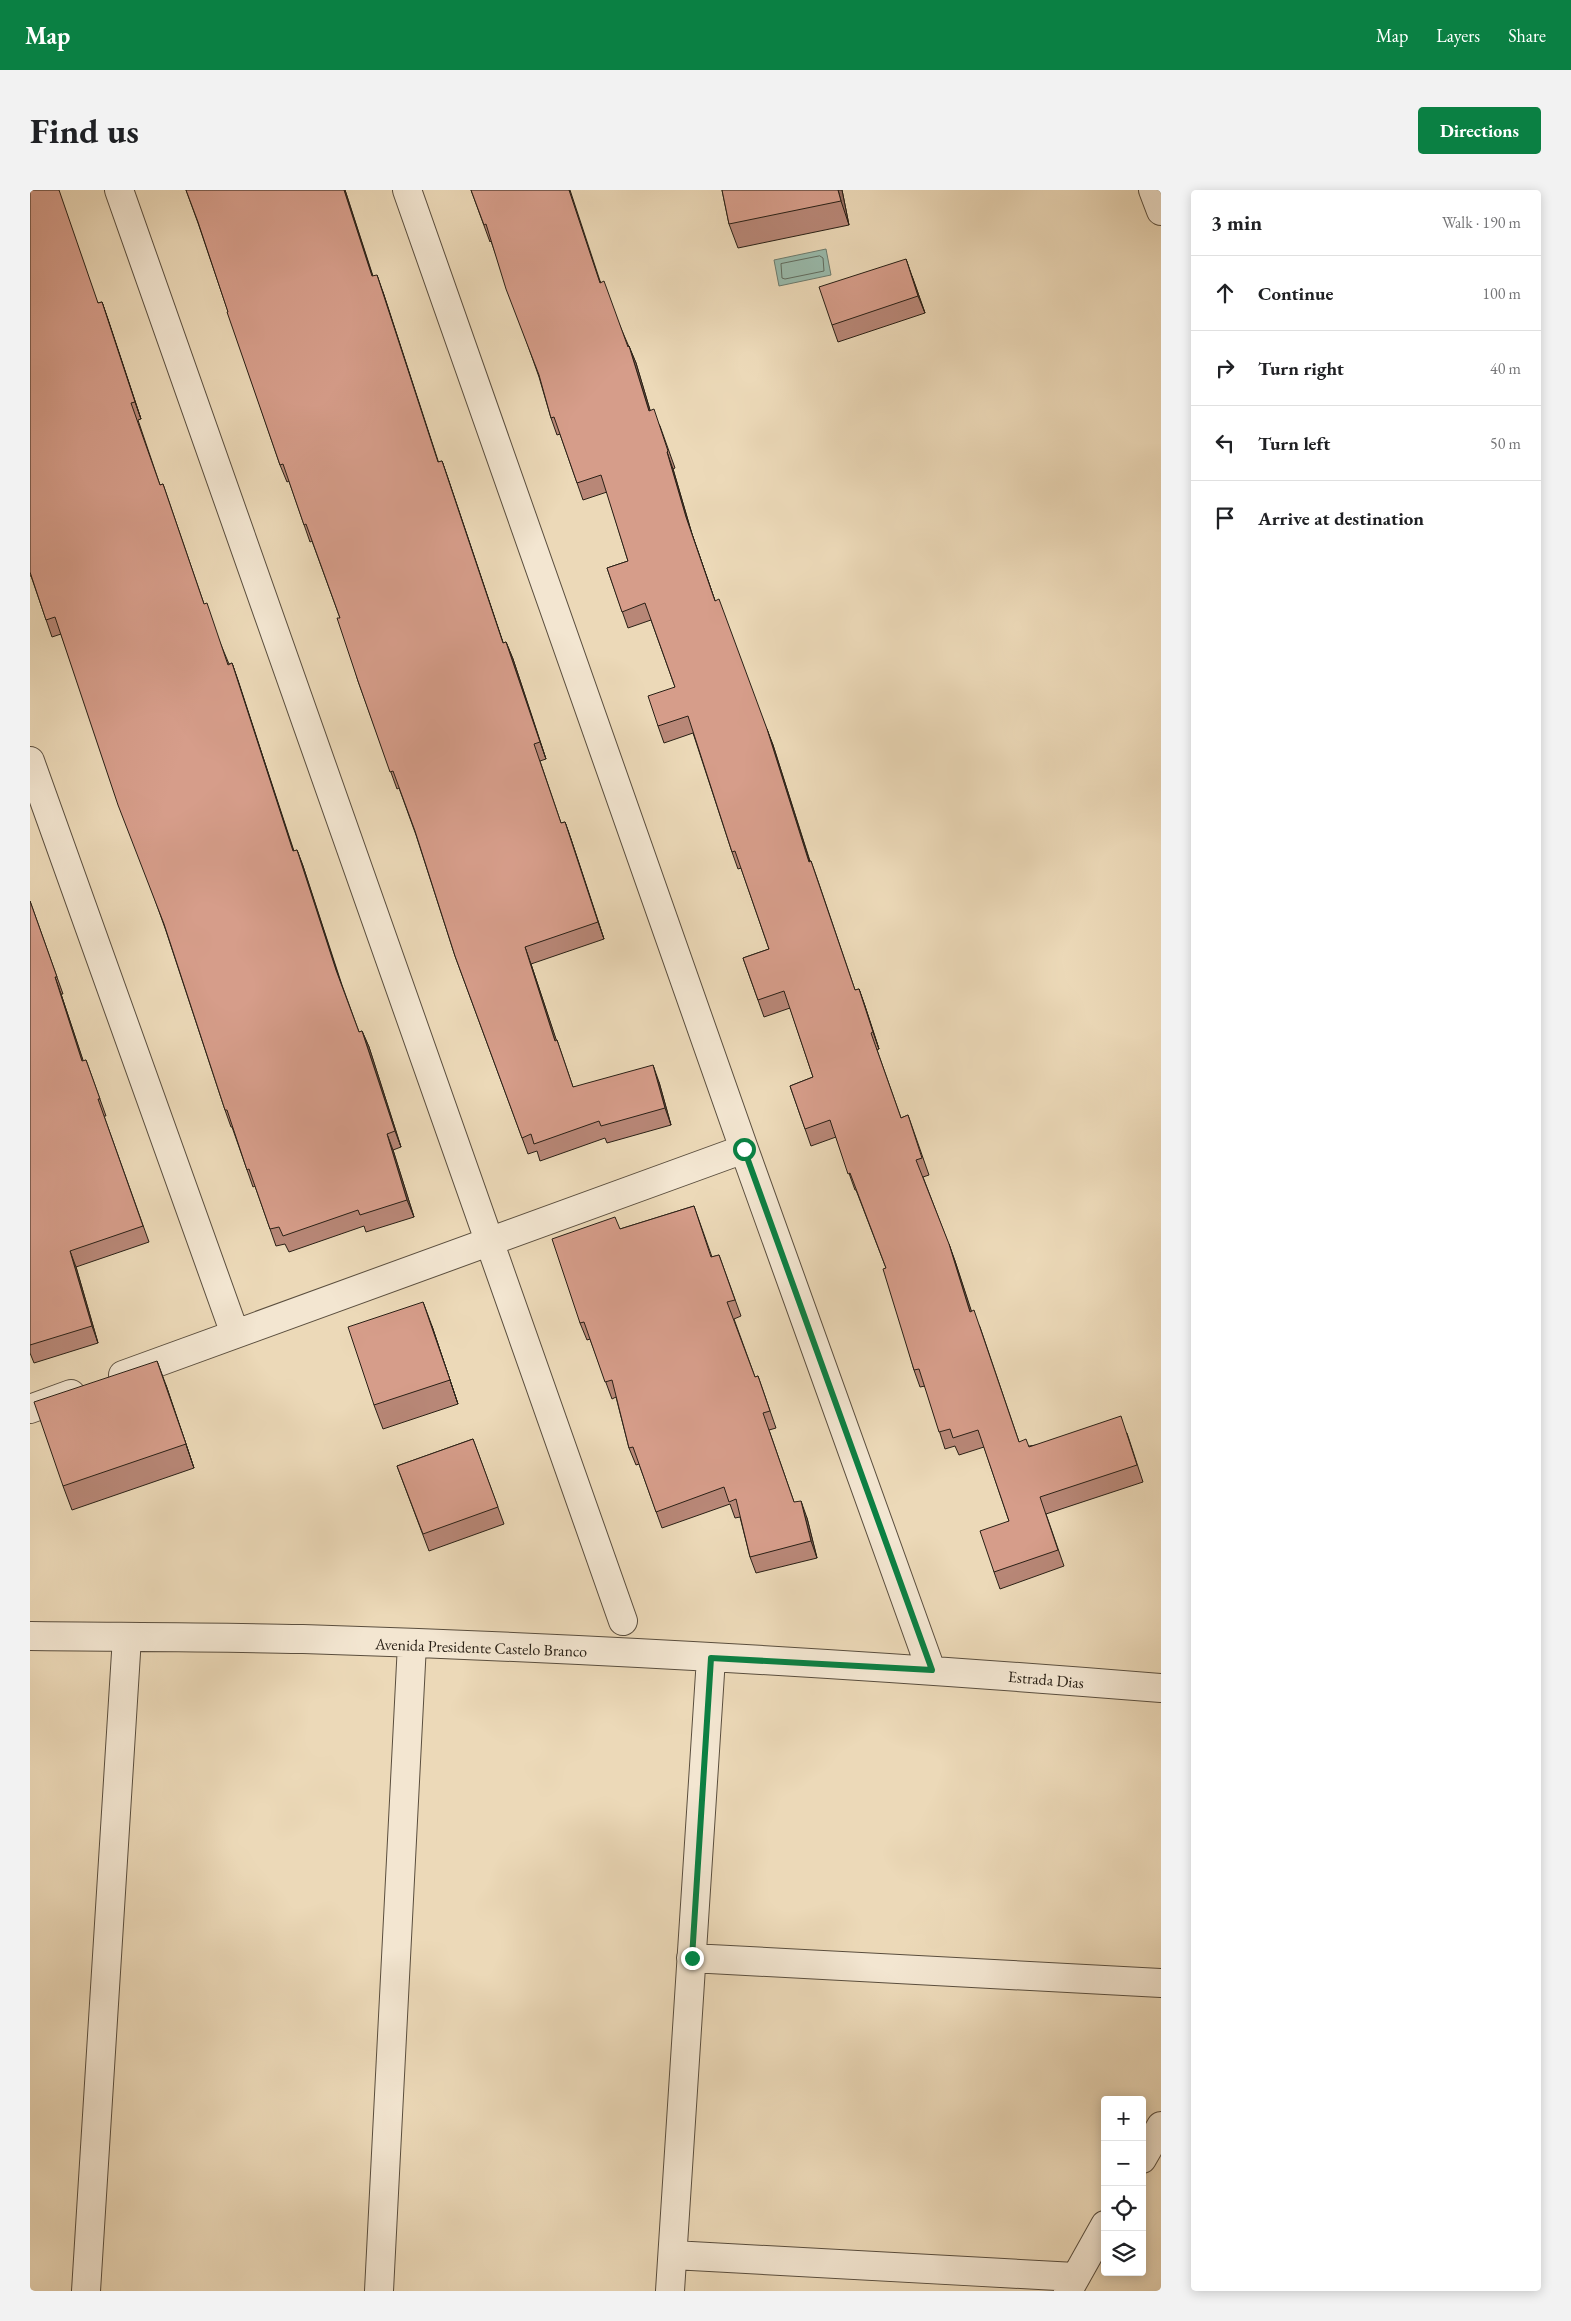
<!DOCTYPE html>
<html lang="en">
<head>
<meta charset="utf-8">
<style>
	:root { --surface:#fff; --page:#f2f2f2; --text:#202124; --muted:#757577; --line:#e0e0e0; --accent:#0b8043 }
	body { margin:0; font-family:"EB Garamond",serif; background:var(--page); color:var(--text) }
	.controls { position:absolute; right:15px; bottom:15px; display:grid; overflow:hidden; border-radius:5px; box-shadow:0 2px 12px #0003 }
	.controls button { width:45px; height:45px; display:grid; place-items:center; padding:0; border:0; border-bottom:1px solid var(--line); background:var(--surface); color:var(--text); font:25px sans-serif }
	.stop { position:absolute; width:15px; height:15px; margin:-11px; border:4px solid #0b8043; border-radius:50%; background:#fff }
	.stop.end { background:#0b8043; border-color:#fff; box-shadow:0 1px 5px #0008 }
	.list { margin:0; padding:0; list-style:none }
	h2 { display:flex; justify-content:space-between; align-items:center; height:65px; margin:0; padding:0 20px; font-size:21px }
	h2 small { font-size:16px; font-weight:400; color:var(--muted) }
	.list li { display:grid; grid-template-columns:32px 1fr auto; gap:15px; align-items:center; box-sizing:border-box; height:75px; padding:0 20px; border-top:1px solid var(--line) }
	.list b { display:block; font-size:19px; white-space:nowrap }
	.list em { font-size:16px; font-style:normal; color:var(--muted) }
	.icon { flex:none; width:28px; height:28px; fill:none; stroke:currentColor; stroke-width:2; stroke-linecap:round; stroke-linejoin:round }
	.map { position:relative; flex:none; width:1131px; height:2101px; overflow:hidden; border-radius:5px }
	header { display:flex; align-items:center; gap:30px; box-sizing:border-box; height:70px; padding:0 25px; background:var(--accent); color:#fff }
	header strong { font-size:24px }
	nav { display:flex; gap:28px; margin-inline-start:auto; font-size:18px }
	.intro { display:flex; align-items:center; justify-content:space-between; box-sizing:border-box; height:120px; padding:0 30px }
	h1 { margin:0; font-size:35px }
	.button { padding:12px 22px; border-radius:5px; background:var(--accent); color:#fff; font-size:18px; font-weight:700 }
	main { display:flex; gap:30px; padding:0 30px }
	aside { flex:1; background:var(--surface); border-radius:5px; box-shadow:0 2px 12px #0003 }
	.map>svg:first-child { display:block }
</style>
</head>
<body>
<header>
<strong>Map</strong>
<nav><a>Map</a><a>Layers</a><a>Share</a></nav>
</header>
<div class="intro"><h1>Find us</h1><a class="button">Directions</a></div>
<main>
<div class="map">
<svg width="1131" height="2101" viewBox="0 0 1131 2101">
	<rect width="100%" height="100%" fill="#ecd9b8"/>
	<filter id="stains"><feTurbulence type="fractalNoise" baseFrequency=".004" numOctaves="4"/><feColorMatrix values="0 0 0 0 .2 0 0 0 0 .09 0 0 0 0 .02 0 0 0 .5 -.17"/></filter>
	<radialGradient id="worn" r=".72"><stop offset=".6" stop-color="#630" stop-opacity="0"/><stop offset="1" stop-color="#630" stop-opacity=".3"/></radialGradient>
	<path fill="#99baab" stroke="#6c7c6f" d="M 796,59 L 801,85 L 749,96 L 744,70 Z"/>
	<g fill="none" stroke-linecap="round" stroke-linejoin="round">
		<path stroke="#616d60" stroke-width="1" d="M 790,66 L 793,68 L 794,81 L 755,89 L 752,88 L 751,74 Z"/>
		<defs>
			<path id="street" d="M 89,0 L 593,1431
				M 377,0 L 714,959 L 901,1480
				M 1123,0 L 1131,21
				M 0,571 L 205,1144
				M 93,1185 L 714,959
				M 0,1219 L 41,1204
				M 0,1446 C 91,1447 182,1447 273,1449 C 559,1458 846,1475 1131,1498
				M 661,1768 L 1131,1793
				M 1112,1969 L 1131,1936
				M 643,2065 L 1045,2087
				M 56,2101 L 97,1447
				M 349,2101 L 382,1454
				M 640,2101 L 681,1468
				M 1038,2101 L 1075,2035"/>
		</defs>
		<use href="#street" stroke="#5a4e3e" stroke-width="30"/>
		<use href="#street" stroke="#f3e6d1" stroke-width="28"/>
	</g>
	<path fill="#b88777" stroke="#292016" d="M 0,0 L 68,113 L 72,112 L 111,229 L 108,230 L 130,295 L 133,294 L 174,414 L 199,474 L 202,473 L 264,661 L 267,660 L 273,676 L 312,795 L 329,842 L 332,841 L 339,857 L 371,957 L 363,960 L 384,1027 L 336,1042 L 334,1036 L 259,1062 L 255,1054 L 246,1056 L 225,996 L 223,997 L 202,937 L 201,937 L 195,920 L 136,741 L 31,444 L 22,447 L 1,386 L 0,386 Z
		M 156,0 L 315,0 L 343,86 L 353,102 L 408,272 L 412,271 L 473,453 L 476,452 L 483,469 L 516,569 L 510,571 L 531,633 L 535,632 L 541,649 L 574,749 L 501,774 L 526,850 L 527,850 L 543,897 L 629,892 L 641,935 L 577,953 L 575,948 L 510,971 L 507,961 L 498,964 L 425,766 L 386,645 L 369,598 L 367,599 L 328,491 L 310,428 L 282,351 L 280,352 L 259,291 L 257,292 L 250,275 L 168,33 Z
		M 441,0 L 571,92 L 606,173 L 620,220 L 630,236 L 645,278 L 643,279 L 662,344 L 685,411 L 743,555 L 780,671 L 781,671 L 787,688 L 825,800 L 829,799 L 835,816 L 849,859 L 847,860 L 871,928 L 878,925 L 899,985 L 893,987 L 925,1071 L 941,1121 L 950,1137 L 989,1252 L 999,1256 L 1097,1243 L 1113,1292 L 1016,1324 L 1034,1376 L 970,1399 L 964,1382 L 979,1331 L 954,1257 L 929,1265 L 925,1256 L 915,1259 L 895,1196 L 890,1197 L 884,1180 L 856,1078 L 826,1000 L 825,1000 L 806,947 L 781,956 L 760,896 L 783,887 L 760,818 L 734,827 L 713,768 L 739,759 L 711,678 L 708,679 L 702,662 L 663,543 L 634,553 L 628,536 L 645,497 L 621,430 L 598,438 L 577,378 L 598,371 L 577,302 L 553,310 L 530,244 L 527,245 L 521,228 L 509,187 L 461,51 L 460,52 Z
		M 692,0 L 812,0 L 819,35 L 708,58 L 699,34 Z
		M 882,86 L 895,123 L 808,152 L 802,135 Z
		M 0,711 L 33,804 L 31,804 L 53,871 L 56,870 L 76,926 L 74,926 L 119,1052 L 46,1077 L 68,1153 L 4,1173 L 0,1163 Z
		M 664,1016 L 682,1067 L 689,1065 L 711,1126 L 704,1129 L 725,1187 L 728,1186 L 746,1238 L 739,1240 L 764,1312 L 777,1328 L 787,1368 L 726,1383 L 720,1367 L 710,1327 L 705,1328 L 700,1314 L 632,1338 L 609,1274 L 606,1275 L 599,1258 L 586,1207 L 582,1209 L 560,1149 L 557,1150 L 550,1133 L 590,1039 Z
		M 402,1136 L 428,1214 L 353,1239 L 344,1215 Z
		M 136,1195 L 164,1278 L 42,1320 L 33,1296 Z
		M 443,1249 L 474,1334 L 399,1361 L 367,1276 Z"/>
	<path fill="#966e61" stroke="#292016" d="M 314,0 L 315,0 L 348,103 L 342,86 Z
		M 539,0 L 540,0 L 576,109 L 570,93 Z
		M 808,0 L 812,0 L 819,35 L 811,11 Z
		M 876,69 L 882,86 L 895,123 L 888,106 Z
		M 347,85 L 353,102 L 414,289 L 408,272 Z
		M 72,112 L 78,129 L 111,229 L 105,212 Z
		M 599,156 L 606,173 L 625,237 L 619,221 Z
		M 637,262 L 643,279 L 662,344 L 691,428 L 656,327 Z
		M 412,271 L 418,288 L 479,470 L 473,453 Z
		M 476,452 L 483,469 L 516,569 L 510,552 Z
		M 202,473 L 208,490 L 269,678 L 263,661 Z
		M 737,539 L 743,555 L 785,688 L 779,672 Z
		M 535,632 L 541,649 L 574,749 L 568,732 Z
		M 267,660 L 273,676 L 312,797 L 306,780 Z
		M 495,757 L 501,774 L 532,867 L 525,851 Z
		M 25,787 L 31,804 L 59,888 L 52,871 Z
		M 829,799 L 835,816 L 849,859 L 843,842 Z
		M 332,841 L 339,857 L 371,957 L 365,941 Z
		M 623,875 L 629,892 L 641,935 L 635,918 Z
		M 357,944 L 363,960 L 384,1027 L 377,1010 Z
		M 919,1054 L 925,1071 L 947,1138 L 940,1122 Z
		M 40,1061 L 46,1077 L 68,1153 L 62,1136 Z
		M 393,1112 L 402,1136 L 428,1214 L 420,1190 Z
		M 127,1171 L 136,1195 L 164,1278 L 156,1254 Z
		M 771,1311 L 777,1328 L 787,1368 L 781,1351 Z"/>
	<path fill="#d69d8a" stroke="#292016" d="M 0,0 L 29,0 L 68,113 L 72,112 L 105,212 L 101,213 L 130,295 L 133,294 L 174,414 L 177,413 L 198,475 L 202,473 L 263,661 L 267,660 L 306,780 L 329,842 L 332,841 L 365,941 L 357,944 L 377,1010 L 330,1025 L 328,1020 L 253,1046 L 249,1037 L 240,1039 L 219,979 L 217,980 L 197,920 L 195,920 L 134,734 L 88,615 L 25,427 L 16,430 L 0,382 Z
		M 156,0 L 314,0 L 342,86 L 347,85 L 408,272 L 412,271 L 473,453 L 476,452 L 510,552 L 504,554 L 531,633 L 535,632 L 568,732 L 495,757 L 525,851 L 527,850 L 543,897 L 623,875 L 635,918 L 571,936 L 569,931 L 504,954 L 501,944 L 492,948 L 425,766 L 385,641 L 363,581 L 360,582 L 328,491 L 307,428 L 310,428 L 276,334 L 274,335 L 253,274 L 250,275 L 197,122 L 198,122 L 168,32 Z
		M 441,0 L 539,0 L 570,93 L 574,91 L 598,157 L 599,156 L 619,221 L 624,219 L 638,261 L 637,262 L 656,327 L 685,411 L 689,409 L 737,539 L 779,672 L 781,671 L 825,800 L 829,799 L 843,842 L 841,843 L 871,928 L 878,925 L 892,968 L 886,970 L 919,1054 L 940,1122 L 944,1120 L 989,1252 L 996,1249 L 999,1257 L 1091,1226 L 1107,1275 L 1010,1307 L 1028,1360 L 964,1382 L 950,1341 L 979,1331 L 948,1240 L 923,1248 L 920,1239 L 909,1242 L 889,1179 L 884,1180 L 853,1079 L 856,1078 L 820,983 L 818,984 L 800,930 L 775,939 L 760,896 L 783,887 L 754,801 L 728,810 L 713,768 L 739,759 L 705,661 L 702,662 L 658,526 L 628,536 L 618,506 L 645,497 L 615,413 L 592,422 L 577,378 L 598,371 L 571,285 L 547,293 L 524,227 L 521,228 L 509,185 L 476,99 L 456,34 L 454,35 Z
		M 692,0 L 808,0 L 811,11 L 699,34 Z
		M 876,69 L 888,106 L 802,135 L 789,97 Z
		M 0,711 L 27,787 L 25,787 L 52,871 L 56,870 L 70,909 L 68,909 L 113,1036 L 40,1061 L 62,1136 L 0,1155 Z
		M 664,1016 L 681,1067 L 689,1065 L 705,1110 L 697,1112 L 725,1187 L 728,1186 L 740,1221 L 733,1223 L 764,1312 L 771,1311 L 781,1351 L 720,1367 L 706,1309 L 699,1312 L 694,1297 L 626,1322 L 603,1257 L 599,1258 L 582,1190 L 575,1192 L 554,1132 L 550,1133 L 522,1049 L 585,1027 L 590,1039 Z
		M 393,1112 L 420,1190 L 344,1215 L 318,1137 Z
		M 127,1171 L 156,1254 L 33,1296 L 4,1212 Z
		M 443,1249 L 468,1317 L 393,1344 L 367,1276 Z"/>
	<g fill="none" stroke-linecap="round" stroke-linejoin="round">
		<path stroke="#0b8043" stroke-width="6" d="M 662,1768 L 681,1468 L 902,1480 L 714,959"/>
	</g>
	<g text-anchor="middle" stroke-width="4.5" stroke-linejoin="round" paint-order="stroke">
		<g font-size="16" fill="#292016" stroke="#f3e6d1">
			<text transform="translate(451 1457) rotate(2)" y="6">Avenida Presidente Castelo Branco</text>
			<text transform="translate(1016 1489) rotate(5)" y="6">Estrada Dias</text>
		</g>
	</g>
	<rect width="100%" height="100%" filter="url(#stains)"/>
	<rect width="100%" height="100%" fill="url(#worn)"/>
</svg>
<div class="controls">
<button>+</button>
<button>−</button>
<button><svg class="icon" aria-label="locate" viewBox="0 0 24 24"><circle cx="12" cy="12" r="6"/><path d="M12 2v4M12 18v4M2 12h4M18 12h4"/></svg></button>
<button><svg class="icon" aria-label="layers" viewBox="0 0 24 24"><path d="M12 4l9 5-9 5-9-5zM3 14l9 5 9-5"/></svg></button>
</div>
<div class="stop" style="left:714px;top:959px"></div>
<div class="stop end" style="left:662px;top:1768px"></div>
</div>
<aside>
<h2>3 min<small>Walk · 190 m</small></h2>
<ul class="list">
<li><svg class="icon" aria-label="ahead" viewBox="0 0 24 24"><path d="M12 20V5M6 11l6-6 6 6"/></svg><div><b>Continue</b></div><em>100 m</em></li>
<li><svg class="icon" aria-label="right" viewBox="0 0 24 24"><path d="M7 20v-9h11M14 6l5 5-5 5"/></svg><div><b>Turn right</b></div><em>40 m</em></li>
<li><svg class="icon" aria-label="left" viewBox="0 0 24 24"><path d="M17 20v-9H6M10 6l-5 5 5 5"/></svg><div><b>Turn left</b></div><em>50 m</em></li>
<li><svg class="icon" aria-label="arrive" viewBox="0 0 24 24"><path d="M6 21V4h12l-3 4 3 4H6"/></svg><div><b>Arrive at destination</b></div></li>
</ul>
</aside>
</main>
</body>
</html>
